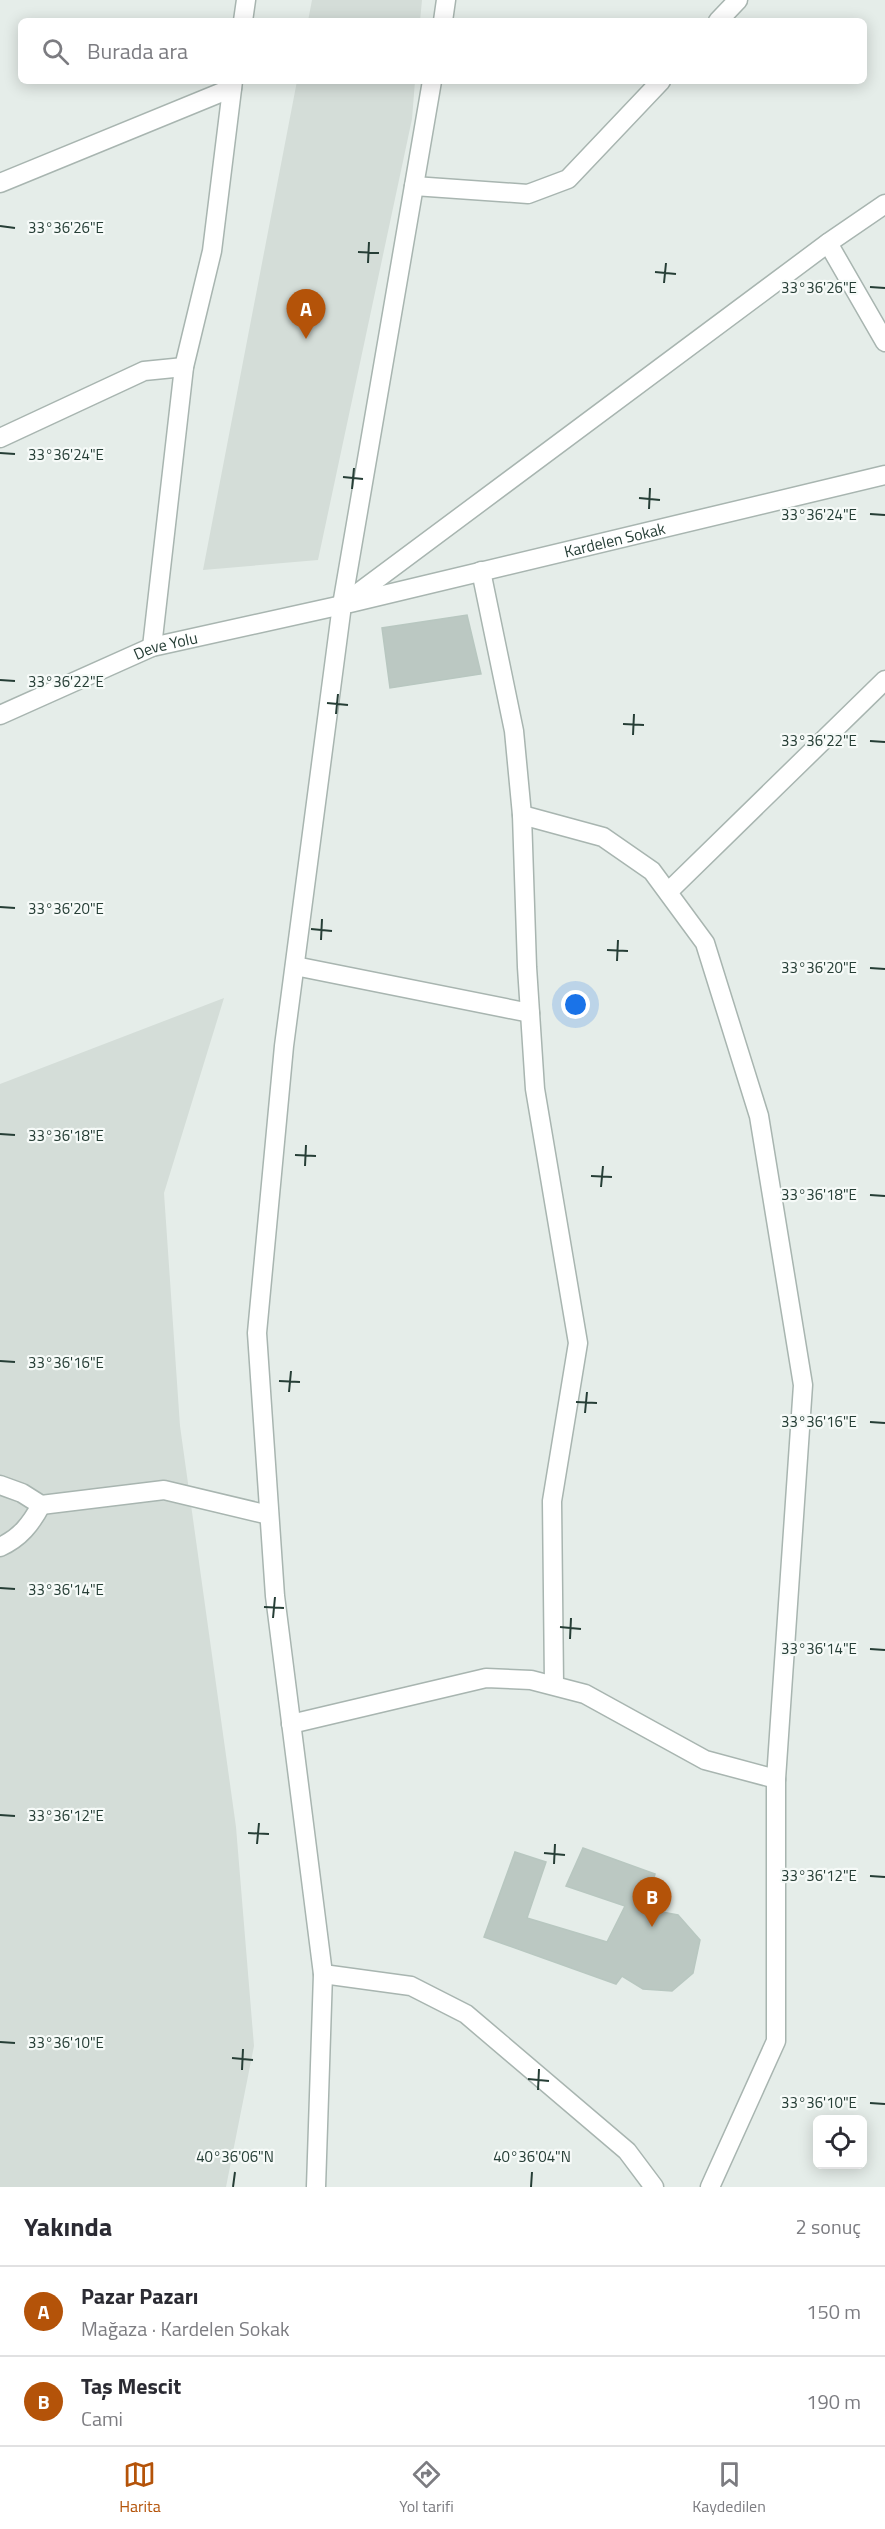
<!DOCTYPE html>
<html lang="tr">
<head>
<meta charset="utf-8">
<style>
	:root { --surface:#fff; --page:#f7f7f7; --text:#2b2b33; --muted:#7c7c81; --line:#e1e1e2; --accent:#b45309 }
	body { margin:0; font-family:"Titillium Web",sans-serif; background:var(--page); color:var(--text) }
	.controls { position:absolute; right:18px; bottom:18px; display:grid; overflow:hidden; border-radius:9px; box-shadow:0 3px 15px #0003 }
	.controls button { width:54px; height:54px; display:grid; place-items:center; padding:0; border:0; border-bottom:2px solid var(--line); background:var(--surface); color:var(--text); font:30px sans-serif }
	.you { position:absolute; left:576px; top:1005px; width:21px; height:21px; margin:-15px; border:4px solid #fff; border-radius:50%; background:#1a73e8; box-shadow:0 0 0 9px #1a73e833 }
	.badge { display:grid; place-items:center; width:39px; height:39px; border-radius:50%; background:var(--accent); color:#fff; font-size:20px; font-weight:700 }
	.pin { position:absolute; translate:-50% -50px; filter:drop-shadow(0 2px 3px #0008) }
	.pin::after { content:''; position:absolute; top:32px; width:21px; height:18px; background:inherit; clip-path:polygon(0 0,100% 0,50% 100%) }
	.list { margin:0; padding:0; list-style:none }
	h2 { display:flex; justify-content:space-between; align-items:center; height:78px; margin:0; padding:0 24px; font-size:26px }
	h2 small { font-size:20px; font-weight:400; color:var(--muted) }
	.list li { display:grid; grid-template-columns:39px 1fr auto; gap:18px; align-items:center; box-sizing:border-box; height:90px; padding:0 24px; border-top:2px solid var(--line) }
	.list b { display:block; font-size:22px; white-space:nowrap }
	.list p { margin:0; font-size:20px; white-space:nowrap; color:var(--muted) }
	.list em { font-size:20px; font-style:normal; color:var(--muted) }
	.icon { flex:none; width:33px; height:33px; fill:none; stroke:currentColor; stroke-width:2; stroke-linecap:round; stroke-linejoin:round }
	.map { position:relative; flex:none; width:885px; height:2187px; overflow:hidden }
	.search { position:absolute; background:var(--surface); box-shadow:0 3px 15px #0003; left:18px; right:18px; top:18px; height:66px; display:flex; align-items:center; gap:15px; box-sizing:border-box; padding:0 21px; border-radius:9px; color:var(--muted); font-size:22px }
	.sheet { height:258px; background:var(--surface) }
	nav { display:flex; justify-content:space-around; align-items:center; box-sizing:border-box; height:84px; border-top:2px solid var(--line); background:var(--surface); font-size:16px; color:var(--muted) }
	nav a { display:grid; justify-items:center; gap:3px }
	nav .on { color:var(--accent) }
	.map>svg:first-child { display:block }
</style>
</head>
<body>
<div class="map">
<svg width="885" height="2187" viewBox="0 0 885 2187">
	<rect width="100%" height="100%" fill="#e5ede9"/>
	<path fill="#d4ddd8" d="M 312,0 L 422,0 L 420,21 L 308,21 Z
		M 297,81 L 415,81 L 412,119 L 318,560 L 203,570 Z
		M 224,998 L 164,1193 L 180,1426 L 236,1827 L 254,2046 L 226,2187 L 0,2187 L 0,1084 Z"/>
	<path fill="#bbc8c2" stroke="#b8c7c0" stroke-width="1.5" d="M 467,615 L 481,674 L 390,688 L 382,628 Z
		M 583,1848 L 655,1874 L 646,1909 L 678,1915 L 700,1940 L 693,1973 L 672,1991 L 643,1989 L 622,1976 L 616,1984 L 484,1937 L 515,1852 L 546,1862 L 527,1918 L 607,1942 L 625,1906 L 566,1886 Z"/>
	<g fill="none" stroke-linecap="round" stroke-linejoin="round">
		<defs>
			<g id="minor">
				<path d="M 243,21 L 246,0"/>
				<path d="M 718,21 L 738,0"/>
				<path d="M 0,183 L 232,88"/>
				<path d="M 414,186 L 528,194 L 568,179 L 661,81"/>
				<path d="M 828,243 L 885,342"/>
				<path d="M 0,438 L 144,371 L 184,367"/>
				<path d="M 481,571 L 514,731 L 522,815 L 527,967 L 535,1089 L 578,1343 L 552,1501 L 554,1684"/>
				<path id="s1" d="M 350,603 L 885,475"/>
				<path d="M 342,605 L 828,243 L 885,204"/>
				<path d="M 152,647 L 184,367 L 212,251 L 233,81"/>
				<path d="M 522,815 L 603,837 L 652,871 L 705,943 L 759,1116 L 803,1385 L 776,1779 L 776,2041 L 710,2187"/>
				<path d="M 668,892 L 885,680"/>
				<path d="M 295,966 L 530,1013"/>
				<path d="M 0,1485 L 22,1493 L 41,1505 L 164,1490 L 269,1515"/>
				<path d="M 0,1547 C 20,1538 31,1524 41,1505"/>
				<path d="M 291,1724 L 486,1678 L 531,1680 L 585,1694 L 705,1760 L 776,1779"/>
				<path d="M 323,1974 L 411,1986 L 466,2014 L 627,2151 L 654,2187"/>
			</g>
			<g id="tertiary">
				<path d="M 443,21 L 446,0"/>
				<path id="s2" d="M 0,715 L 152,647 L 342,605"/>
				<path d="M 316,2187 L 323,1974 L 275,1596 L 257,1333 L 284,1046 L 342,605 L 432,81"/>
			</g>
		</defs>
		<use href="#minor" stroke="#a8b5b0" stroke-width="21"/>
		<use href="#tertiary" stroke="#a8b5b0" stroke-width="21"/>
		<use href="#minor" stroke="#fff" stroke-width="18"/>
		<use href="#tertiary" stroke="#fff" stroke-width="18"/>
	</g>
	<path fill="none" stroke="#263e36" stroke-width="2" d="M 0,226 L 15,228M 358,252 L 379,253M 368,263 L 369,242M 655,272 L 676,274M 664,283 L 666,263M 870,287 L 885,288M 0,453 L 15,454M 343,477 L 363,479M 352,489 L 354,468M 639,498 L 660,500M 649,509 L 650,488M 870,514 L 885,515M 0,680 L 15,681M 327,703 L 348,705M 336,714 L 338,694M 623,724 L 644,725M 633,735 L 634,714M 870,741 L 885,742M 0,907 L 15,908M 311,929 L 332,931M 321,940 L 322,919M 607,950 L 628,951M 617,961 L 618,940M 870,968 L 885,969M 0,1134 L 15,1135M 295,1155 L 316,1156M 305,1166 L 306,1145M 591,1176 L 612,1177M 601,1187 L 603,1166M 870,1195 L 885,1196M 0,1361 L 15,1362M 279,1381 L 300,1382M 289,1392 L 291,1371M 576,1402 L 597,1403M 585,1413 L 587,1392M 870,1422 L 885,1423M 0,1588 L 15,1589M 264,1607 L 284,1608M 273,1618 L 275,1597M 560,1627 L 581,1629M 570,1639 L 571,1618M 870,1649 L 885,1650M 0,1815 L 15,1816M 248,1833 L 269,1834M 257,1844 L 259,1823M 544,1853 L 565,1855M 554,1864 L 555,1844M 870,1876 L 885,1877M 0,2042 L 15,2043M 232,2058 L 253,2060M 242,2070 L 243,2049M 528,2079 L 549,2081M 538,2090 L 539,2069M 870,2103 L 885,2104M 233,2187 L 235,2172M 531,2187 L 532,2172"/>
	<g text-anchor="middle" stroke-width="4.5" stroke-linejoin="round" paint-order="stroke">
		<g font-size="16" fill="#263e36" stroke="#f6faf8">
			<text dy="6" stroke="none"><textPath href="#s1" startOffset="272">Kardelen Sokak</textPath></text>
			<text dy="6" stroke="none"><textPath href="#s2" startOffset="180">Deve Yolu</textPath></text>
		</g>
	</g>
	<g font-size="15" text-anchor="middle" fill="#263e36" stroke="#f6faf8" stroke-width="4.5" stroke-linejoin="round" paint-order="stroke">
		<text x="66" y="233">33°36'26"E</text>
		<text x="819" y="293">33°36'26"E</text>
		<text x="66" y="460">33°36'24"E</text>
		<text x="819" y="520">33°36'24"E</text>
		<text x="66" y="687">33°36'22"E</text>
		<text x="819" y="746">33°36'22"E</text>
		<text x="66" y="914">33°36'20"E</text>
		<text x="819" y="973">33°36'20"E</text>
		<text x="66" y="1141">33°36'18"E</text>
		<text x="819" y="1200">33°36'18"E</text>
		<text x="66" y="1368">33°36'16"E</text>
		<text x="819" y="1427">33°36'16"E</text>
		<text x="66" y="1595">33°36'14"E</text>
		<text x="819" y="1654">33°36'14"E</text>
		<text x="66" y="1821">33°36'12"E</text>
		<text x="819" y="1881">33°36'12"E</text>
		<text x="66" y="2048">33°36'10"E</text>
		<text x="819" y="2108">33°36'10"E</text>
		<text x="235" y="2162">40°36'06"N</text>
		<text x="532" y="2162">40°36'04"N</text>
	</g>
</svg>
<div class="controls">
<button><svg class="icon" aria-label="locate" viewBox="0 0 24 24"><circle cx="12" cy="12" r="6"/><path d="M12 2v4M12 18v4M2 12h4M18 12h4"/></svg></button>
</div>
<div class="you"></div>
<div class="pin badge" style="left:306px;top:339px">A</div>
<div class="pin badge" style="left:652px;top:1927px">B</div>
<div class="search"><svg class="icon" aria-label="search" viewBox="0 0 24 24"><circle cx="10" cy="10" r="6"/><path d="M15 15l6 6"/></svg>Burada ara</div>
</div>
<section class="sheet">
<h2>Yakında<small>2 sonuç</small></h2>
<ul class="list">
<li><span class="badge">A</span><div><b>Pazar Pazarı</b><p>Mağaza · Kardelen Sokak</p></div><em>150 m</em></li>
<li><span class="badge">B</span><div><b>Taş Mescit</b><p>Cami</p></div><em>190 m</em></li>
</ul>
</section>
<nav>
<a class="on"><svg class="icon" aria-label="map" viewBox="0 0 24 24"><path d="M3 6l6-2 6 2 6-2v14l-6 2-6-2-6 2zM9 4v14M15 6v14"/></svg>Harita</a>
<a><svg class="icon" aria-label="directions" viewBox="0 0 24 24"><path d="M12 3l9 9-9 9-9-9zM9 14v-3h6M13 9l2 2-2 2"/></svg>Yol tarifi</a>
<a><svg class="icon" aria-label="saved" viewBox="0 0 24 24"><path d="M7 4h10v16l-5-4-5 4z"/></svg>Kaydedilen</a>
</nav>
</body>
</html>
